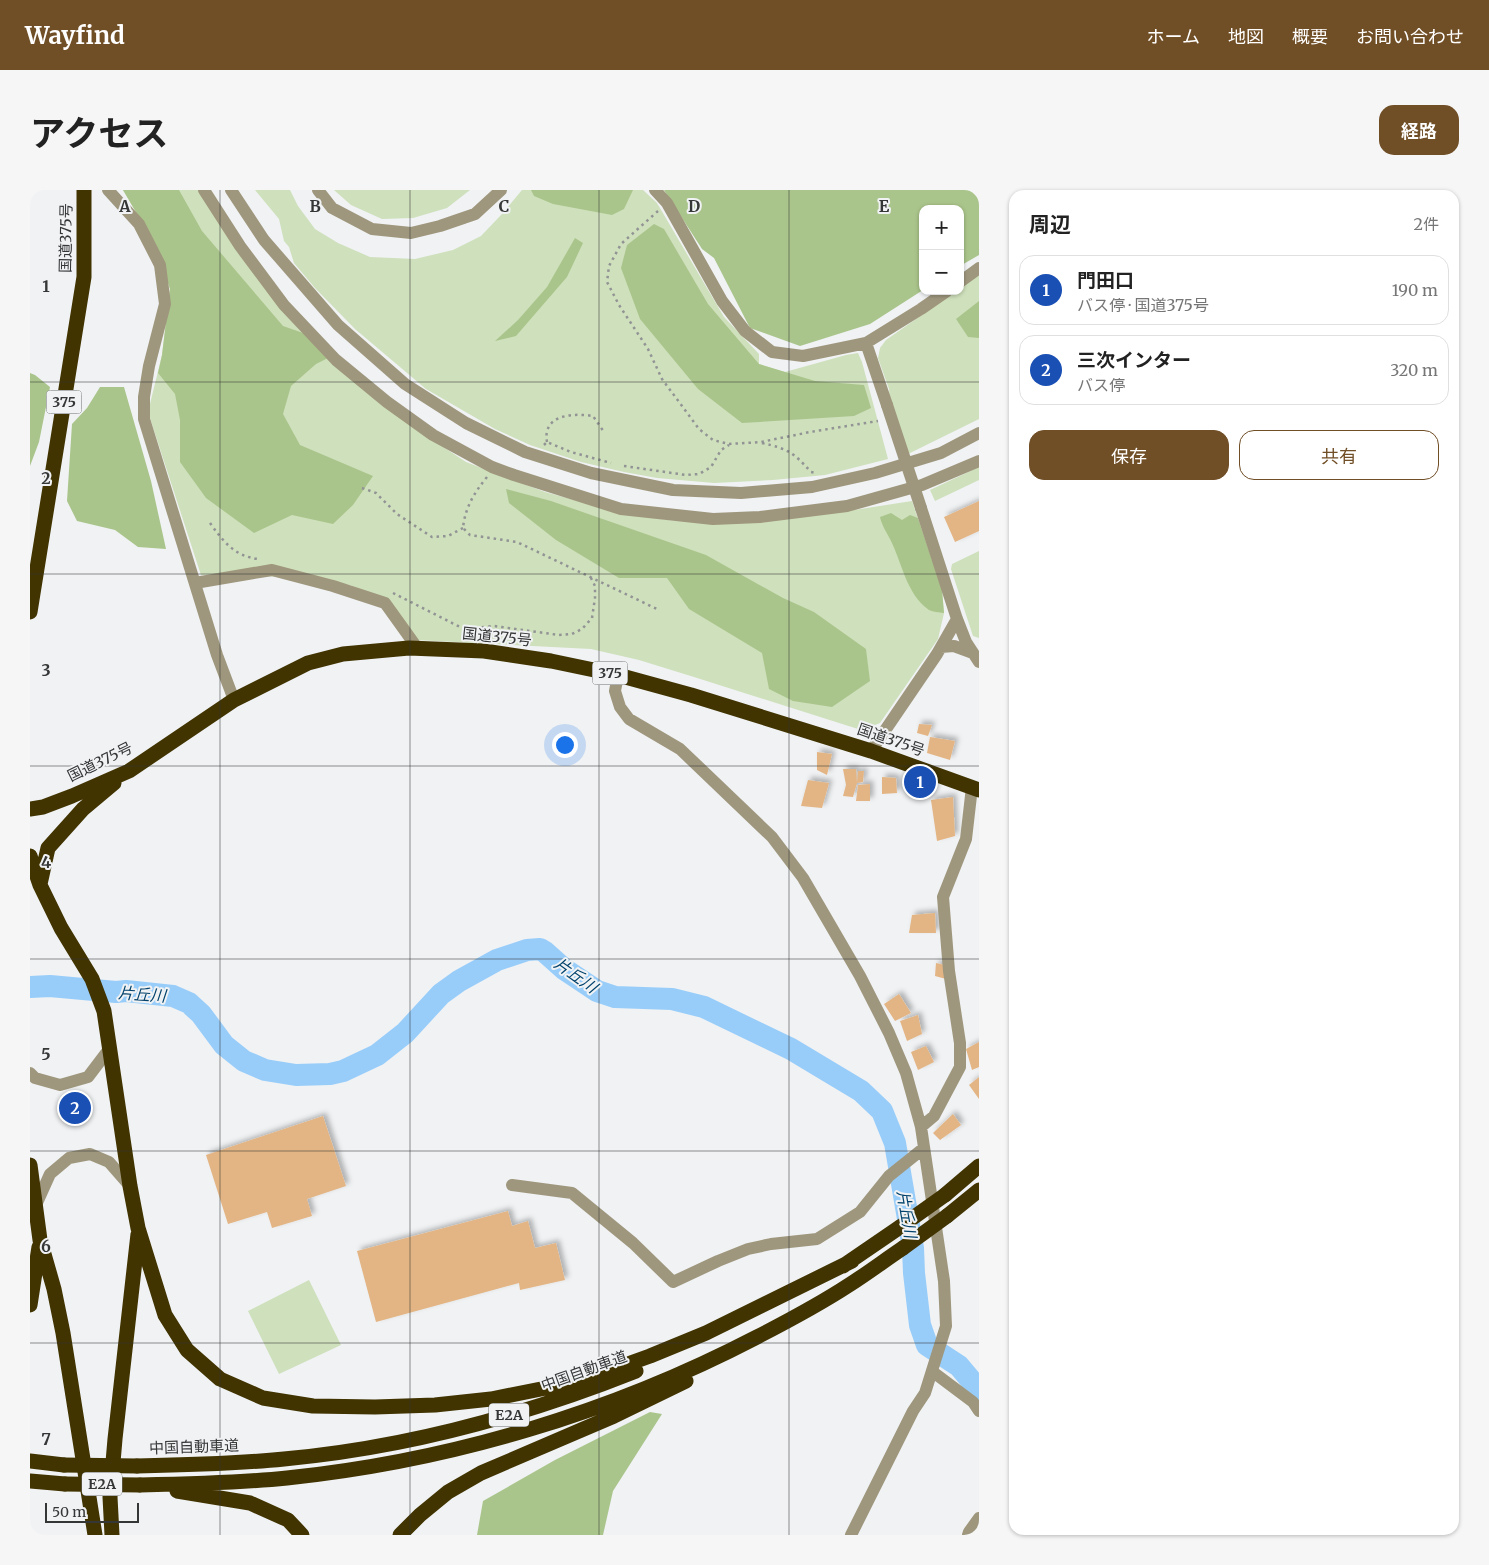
<!DOCTYPE html>
<html lang="ja">
<head>
<meta charset="utf-8">
<style>
	:root { --surface:#fff; --page:#f6f6f6; --text:#222; --muted:#767676; --line:#e0e0e0; --accent:#704e26 }
	body { margin:0; font-family:Merriweather,"Noto Sans JP",serif; background:var(--page); color:var(--text) }
	.controls { position:absolute; right:15px; top:15px; display:grid; overflow:hidden; border-radius:10px; box-shadow:0 1px 4px #0004 }
	.controls button { width:45px; height:45px; display:grid; place-items:center; padding:0; border:0; border-bottom:1px solid var(--line); background:var(--surface); color:var(--text); font:25px sans-serif }
	.scale { position:absolute; left:15px; bottom:12px; width:94px; box-sizing:border-box; padding-left:5px; border:2px solid #353636; border-top:0; font-size:14px; line-height:18px; white-space:nowrap; color:#353636; -webkit-text-stroke:4px #f0f2f4; paint-order:stroke }
	.you { position:absolute; left:534px; top:554px; width:18px; height:18px; margin:-12px; border:4px solid #fff; border-radius:50%; background:#1a73e8; box-shadow:0 0 0 8px #1a73e833 }
	.badge { display:grid; place-items:center; width:32px; height:32px; border-radius:50%; background:var(--accent); color:#fff; font-size:16px; font-weight:700 }
	.pin { position:absolute; translate:-50% -50%; border:2px solid #fff; box-shadow:0 1px 5px #0006 }
	.list { margin:0; padding:0; list-style:none }
	h2 { display:flex; justify-content:space-between; align-items:center; height:65px; margin:0; padding:0 20px; font-size:21px }
	h2 small { font-size:16px; font-weight:400; color:var(--muted) }
	.list li { display:grid; grid-template-columns:32px 1fr auto; gap:15px; align-items:center; box-sizing:border-box; height:70px; margin:0 10px 10px; padding:0 10px; border:1px solid var(--line); border-radius:15px }
	.list b { display:block; font-size:19px; white-space:nowrap }
	.list p { margin:0; font-size:16px; white-space:nowrap; color:var(--muted) }
	.list em { font-size:16px; font-style:normal; color:var(--muted) }
	.actions { display:flex; gap:10px; padding:15px 20px }
	.actions a { flex:1; padding:11px 0; border:1px solid var(--accent); border-radius:15px; text-align:center; font-size:18px; color:var(--accent) }
	.actions .main { background:var(--accent); color:#fff }
	.map { position:relative; flex:none; width:949px; height:1345px; overflow:hidden; border-radius:15px }
	header { display:flex; align-items:center; gap:30px; box-sizing:border-box; height:70px; padding:0 25px; background:var(--accent); color:#fff }
	header strong { font-size:24px }
	nav { display:flex; gap:28px; margin-inline-start:auto; font-size:18px }
	.intro { display:flex; align-items:center; justify-content:space-between; box-sizing:border-box; height:120px; padding:0 30px }
	h1 { margin:0; font-size:35px }
	.button { padding:12px 22px; border-radius:15px; background:var(--accent); color:#fff; font-size:18px; font-weight:700 }
	main { display:flex; gap:30px; padding:0 30px }
	aside { flex:1; background:var(--surface); border-radius:15px; box-shadow:0 1px 4px #0004 }
	.map>svg:first-child { display:block }
</style>
</head>
<body>
<header>
<strong>Wayfind</strong>
<nav><a>ホーム</a><a>地図</a><a>概要</a><a>お問い合わせ</a></nav>
</header>
<div class="intro"><h1>アクセス</h1><a class="button">経路</a></div>
<main>
<div class="map">
<svg width="949" height="1345" viewBox="0 0 949 1345">
	<defs>
		<filter id="shadow"><feDropShadow dx="3.5" dy="-3.5" stdDeviation="2.5" flood-color="#0004"/></filter>
	</defs>
	<rect width="100%" height="100%" fill="#f0f2f4"/>
	<path fill="#cfe0bc" d="M 93,0 L 168,0 L 250,117 L 380,235 L 436,272 L 515,302 L 581,320 L 637,330 L 688,333 L 824,320 L 882,311 L 912,400 L 914,423 L 908,449 L 850,533 L 838,538 L 828,539 L 664,487 L 609,470 L 561,459 L 385,450 L 360,413 L 320,395 L 211,383 L 171,385 L 118,222 L 132,165 L 140,99 L 127,58 Z
		M 225,0 L 260,0 L 268,16 L 285,39 L 308,53 L 340,67 L 385,69 L 423,60 L 451,46 L 471,25 L 492,0 L 613,0 L 627,13 L 694,127 L 729,164 L 729,174 L 755,182 L 816,165 L 828,163 L 832,172 L 858,269 L 795,285 L 743,290 L 684,293 L 627,288 L 594,282 L 551,272 L 500,255 L 465,239 L 396,199 L 325,139 L 285,98 L 264,73 L 259,57 L 254,51 L 249,29 Z
		M 304,0 L 440,0 L 417,18 L 383,28 L 352,29 L 321,15 Z
		M 949,85 L 949,229 L 878,264 L 860,214 L 859,199 L 848,168 L 850,158 L 856,150 L 926,101 L 930,101 L 930,98 Z
		M 949,277 L 949,290 L 905,311 L 900,300 Z
		M 949,361 L 949,448 L 943,446 L 921,379 L 922,374 Z
		M 279,1090 L 311,1155 L 249,1184 L 218,1121 Z"/>
	<path fill="#aac58b" d="M 93,0 L 149,0 L 172,41 L 253,136 L 276,144 L 298,168 L 286,174 L 261,196 L 253,224 L 270,255 L 343,286 L 323,315 L 303,334 L 262,325 L 224,343 L 176,308 L 150,272 L 150,230 L 145,204 L 128,183 L 132,165 L 140,99 L 127,58 Z
		M 501,0 L 603,0 L 594,19 L 582,25 L 523,14 L 504,6 Z
		M 634,0 L 949,0 L 949,65 L 930,76 L 930,19 L 893,19 L 893,100 L 840,134 L 770,156 L 720,138 L 684,68 L 672,59 Z
		M 624,34 L 634,39 L 678,114 L 729,174 L 785,191 L 834,195 L 841,218 L 824,226 L 712,233 L 668,199 L 610,129 L 591,78 L 597,55 Z
		M 545,48 L 553,53 L 537,87 L 486,146 L 465,151 L 488,130 L 517,97 Z
		M 949,111 L 949,148 L 938,147 L 926,129 Z
		M 0,183 L 5,185 L 20,197 L 9,252 L 0,276 Z
		M 70,197 L 94,197 L 121,291 L 136,359 L 108,357 L 85,340 L 47,331 L 37,311 L 42,234 L 57,218 Z
		M 476,299 L 521,311 L 676,365 L 753,408 L 784,422 L 836,459 L 840,491 L 802,517 L 763,511 L 739,499 L 732,463 L 659,419 L 637,388 L 589,388 L 526,350 L 479,313 Z
		M 861,323 L 872,330 L 880,325 L 888,328 L 912,400 L 914,423 C 909,422 903,422 899,420 C 876,404 872,372 860,349 C 856,341 852,336 850,327 Z
		M 620,1222 L 632,1224 L 583,1301 L 573,1345 L 447,1345 L 453,1311 L 525,1270 Z"/>
	<g fill="none" stroke-linecap="round" stroke-linejoin="round">
		<path stroke="#98cdfa" stroke-width="22" d="M 0,797 L 20,796 L 86,802 L 96,801 L 143,806 L 159,813 L 171,824 L 194,855 L 214,871 L 235,880 L 266,885 L 300,884 L 313,881 L 347,865 L 375,843 L 411,804 L 429,791 L 467,770 L 497,760 L 510,759 L 515,762 L 534,779 L 567,801 L 585,807 L 642,809 L 674,817 L 761,859 L 831,901 L 852,921 L 865,953 L 883,1058 L 884,1083 L 890,1135 L 897,1155 L 929,1176 L 949,1200"/>
	</g>
	<path fill="#e4b584" filter="url(#shadow)" d="M 949,311 L 949,341 L 925,352 L 914,327 Z
		M 889,534 L 902,535 L 898,546 L 887,543 Z
		M 900,547 L 925,551 L 920,570 L 897,563 Z
		M 787,562 L 802,564 L 797,585 L 787,580 Z
		M 813,579 L 826,579 L 827,593 L 823,607 L 813,606 L 816,595 Z
		M 828,581 L 834,581 L 833,592 L 827,593 Z
		M 852,587 L 866,588 L 867,603 L 852,604 Z
		M 778,590 L 799,593 L 792,618 L 771,616 Z
		M 840,594 L 840,611 L 826,611 L 828,595 Z
		M 923,607 L 925,646 L 907,651 L 901,610 Z
		M 905,723 L 906,743 L 879,743 L 882,725 Z
		M 906,773 L 915,775 L 916,789 L 905,786 Z
		M 869,804 L 881,823 L 865,831 L 854,814 Z
		M 888,825 L 892,844 L 877,851 L 870,831 Z
		M 949,852 L 949,877 L 942,880 L 936,859 Z
		M 896,856 L 904,872 L 888,880 L 881,862 Z
		M 949,887 L 949,909 L 939,895 Z
		M 923,924 L 931,935 L 910,950 L 903,943 Z
		M 293,926 L 316,996 L 277,1009 L 282,1026 L 242,1038 L 237,1022 L 198,1034 L 176,965 Z
		M 478,1021 L 482,1036 L 498,1031 L 505,1058 L 526,1053 L 535,1090 L 490,1100 L 489,1093 L 346,1132 L 327,1061 Z"/>
	<g fill="none" stroke-linecap="round" stroke-linejoin="round">
		<path stroke="#929394" stroke-width="2.5" stroke-dasharray="2.5 4" stroke-linecap="butt" d="M 628,21 L 591,54 L 579,76 L 577,92 L 589,115 L 618,159 L 632,189 L 669,239 L 683,250 L 699,254 L 731,252 L 780,242 L 848,231
			M 517,252 C 512,224 544,223 563,226 L 574,242
			M 732,253 C 758,259 763,262 781,282 L 787,283
			M 514,255 L 517,252 L 541,262 L 581,273
			M 594,276 L 656,285 L 669,284 L 681,277 L 691,260 L 699,255
			M 457,287 C 444,303 435,318 433,338 L 440,345 L 487,352 L 627,419
			M 332,298 L 346,303 L 367,324 L 402,347 L 418,346 L 433,338
			M 180,333 C 193,351 204,366 228,369
			M 363,403 L 434,439 L 464,436 L 529,445 L 542,444 L 552,439 L 562,428 L 565,408 L 565,396 L 561,388"/>
		<path stroke="#9f977d" stroke-width="12" d="M 78,0 L 109,34 L 130,75 L 135,114 L 119,176 L 114,207 L 114,229 L 187,465 L 204,510
			M 174,0 L 210,56 L 254,115 L 306,170 L 357,212 L 403,245 L 462,277 L 484,285 L 591,319 L 683,329 L 730,327 L 817,316 L 892,295 L 949,271
			M 201,0 L 234,50 L 308,135 L 375,194 L 436,233 L 495,262 L 561,283 L 643,300 L 711,303 L 782,297 L 845,283 L 911,263 L 949,243
			M 288,0 L 302,18 L 342,39 L 381,43 L 410,36 L 445,24 L 471,0
			M 625,0 L 637,13 L 692,111 L 715,141 L 742,162 L 773,166 L 836,153 L 891,119 L 917,101
			M 930,92 L 949,78
			M 836,153 L 857,215
			M 891,318 L 927,429 L 936,452 L 949,472
			M 165,393 L 242,380 L 303,396 L 355,413 L 388,459
			M 911,457 L 924,456 L 943,463
			M 588,485 L 585,501 L 590,517 L 599,529 L 650,559 L 742,647 L 773,688 L 830,786 L 859,843 L 876,883 L 891,937 L 914,1091 L 916,1136 L 895,1203 L 883,1221 L 821,1345
			M 841,561 L 907,464 L 927,429
			M 0,883 L 5,888 L 30,895 L 58,887 L 80,858
			M 891,937 L 904,926 L 930,877 L 930,853 L 919,781 L 913,707 L 936,649 L 942,597
			M 482,995 L 542,1003 L 603,1053 L 643,1092 L 688,1071 L 718,1059 L 741,1054 L 787,1049 L 830,1022 L 859,986 L 894,958
			M 6,1015 L 20,984 L 39,968 L 60,964 L 79,972 L 100,996
			M 903,1182 L 943,1212 L 949,1221
			M 938,1345 L 939,1342 L 949,1328"/>
		<path stroke="#413400" stroke-width="15" d="M 0,422 L 54,87 L 54,0
			M 0,619 L 13,617 L 42,606 L 99,581 L 204,510 L 278,473 L 313,464 L 379,458 L 454,461 L 521,471 L 588,485 L 661,505 L 841,561 L 949,600
			M 0,666 L 10,695 L 31,738 L 62,789 L 74,821 L 100,996 L 108,1038 L 135,1125 L 157,1160 L 190,1189 L 233,1208 L 283,1216 L 345,1217 L 405,1215 L 461,1209 L 521,1197 L 570,1184 L 620,1166 L 676,1143 L 822,1071
			M 10,694 L 18,658 L 53,619 L 84,593
			M 0,975 L 10,1050 L 24,1099 L 33,1143 L 65,1345
			M 915,1005 L 949,976
			M 917,1026 L 949,1000
			M 813,1076 L 870,1037
			M 0,1115 L 9,1057
			M 0,1271 L 34,1275
			M 107,1276 C 156,1275 205,1274 254,1269 C 375,1258 493,1226 606,1181
			M 0,1291 L 35,1294
			M 110,1295 C 159,1294 208,1293 257,1288 C 420,1271 581,1223 727,1147 C 758,1131 790,1114 819,1095 C 838,1083 855,1070 873,1058
			M 147,1301 L 220,1313 L 258,1330 L 272,1345
			M 82,1345 L 80,1307 L 85,1249 L 108,1044
			M 370,1345 L 390,1325 L 418,1302 L 451,1283 L 584,1226 L 656,1191"/>
		<path stroke="#9f977d" stroke-width="12" d="M 857,215 L 891,318"/>
		<path stroke="#413400" stroke-width="15" d="M 870,1037 L 915,1005
			M 873,1058 L 917,1026
			M 34,1275 L 107,1276
			M 35,1294 L 110,1295"/>
	</g>
	<path fill="none" stroke="#353636" stroke-width="1" stroke-opacity="0.55" d="M 190,0 L 190,1345M 380,0 L 380,1345M 569,0 L 569,1345M 759,0 L 759,1345M 0,192 L 949,192M 0,384 L 949,384M 0,576 L 949,576M 0,769 L 949,769M 0,961 L 949,961M 0,1153 L 949,1153"/>
	<g text-anchor="middle" stroke-width="4" stroke-linejoin="round" paint-order="stroke">
		<g fill="#f0f2f4" stroke="#6d6e6f" stroke-width="1">
			<rect x="16.5" y="200.5" width="35" height="23" rx="4"/>
			<rect x="562.5" y="471.5" width="35" height="23" rx="4"/>
			<rect x="459" y="1213.5" width="40" height="23" rx="4"/>
			<rect x="52" y="1282.5" width="40" height="23" rx="4"/>
		</g>
		<g font-size="14" font-weight="bold" fill="#353636">
			<text x="34" y="217">375</text>
			<text x="580" y="488">375</text>
			<text x="479" y="1230">E2A</text>
			<text x="72" y="1299">E2A</text>
		</g>
		<g font-size="15" fill="#353636" stroke="#f0f2f4">
			<text transform="translate(36 48) rotate(-89)" y="5">国道375号</text>
			<text transform="translate(467 447) rotate(6)" y="5">国道375号</text>
			<text transform="translate(861 550) rotate(19)" y="5">国道375号</text>
			<text transform="translate(70 572) rotate(-26)" y="5">国道375号</text>
			<text transform="translate(554 1181) rotate(-20)" y="5">中国自動車道</text>
			<text transform="translate(164 1257) rotate(-2)" y="5">中国自動車道</text>
		</g>
		<g font-size="16" font-style="italic" fill="#02426c" stroke="#f0f2f4">
			<text transform="translate(546 785) rotate(35)" y="6">片丘川</text>
			<text transform="translate(112 804) rotate(4)" y="6">片丘川</text>
			<text transform="translate(877 1024) rotate(80)" y="6">片丘川</text>
		</g>
	</g>
	<g font-size="16" text-anchor="middle" font-weight="bold" fill="#353636" stroke="#f0f2f4" stroke-width="4" stroke-linejoin="round" paint-order="stroke">
		<text x="95" y="22">A</text>
		<text x="285" y="22">B</text>
		<text x="474" y="22">C</text>
		<text x="664" y="22">D</text>
		<text x="854" y="22">E</text>
		<text x="16" y="102">1</text>
		<text x="16" y="294">2</text>
		<text x="16" y="486">3</text>
		<text x="16" y="678">4</text>
		<text x="16" y="870">5</text>
		<text x="16" y="1062">6</text>
		<text x="16" y="1255">7</text>
	</g>
</svg>
<div class="controls">
<button>+</button>
<button>−</button>
</div>
<div class="scale">50 m</div>
<div class="you"></div>
<div class="pin badge" style="left:890px;top:592px;background:#1a4fb4">1</div>
<div class="pin badge" style="left:45px;top:918px;background:#1a4fb4">2</div>
</div>
<aside>
<h2>周辺<small>2件</small></h2>
<ul class="list">
<li><span class="badge" style="background:#1a4fb4">1</span><div><b>門田口</b><p>バス停 · 国道375号</p></div><em>190 m</em></li>
<li><span class="badge" style="background:#1a4fb4">2</span><div><b>三次インター</b><p>バス停</p></div><em>320 m</em></li>
</ul>
<div class="actions"><a class="main">保存</a><a>共有</a></div>
</aside>
</main>
</body>
</html>
